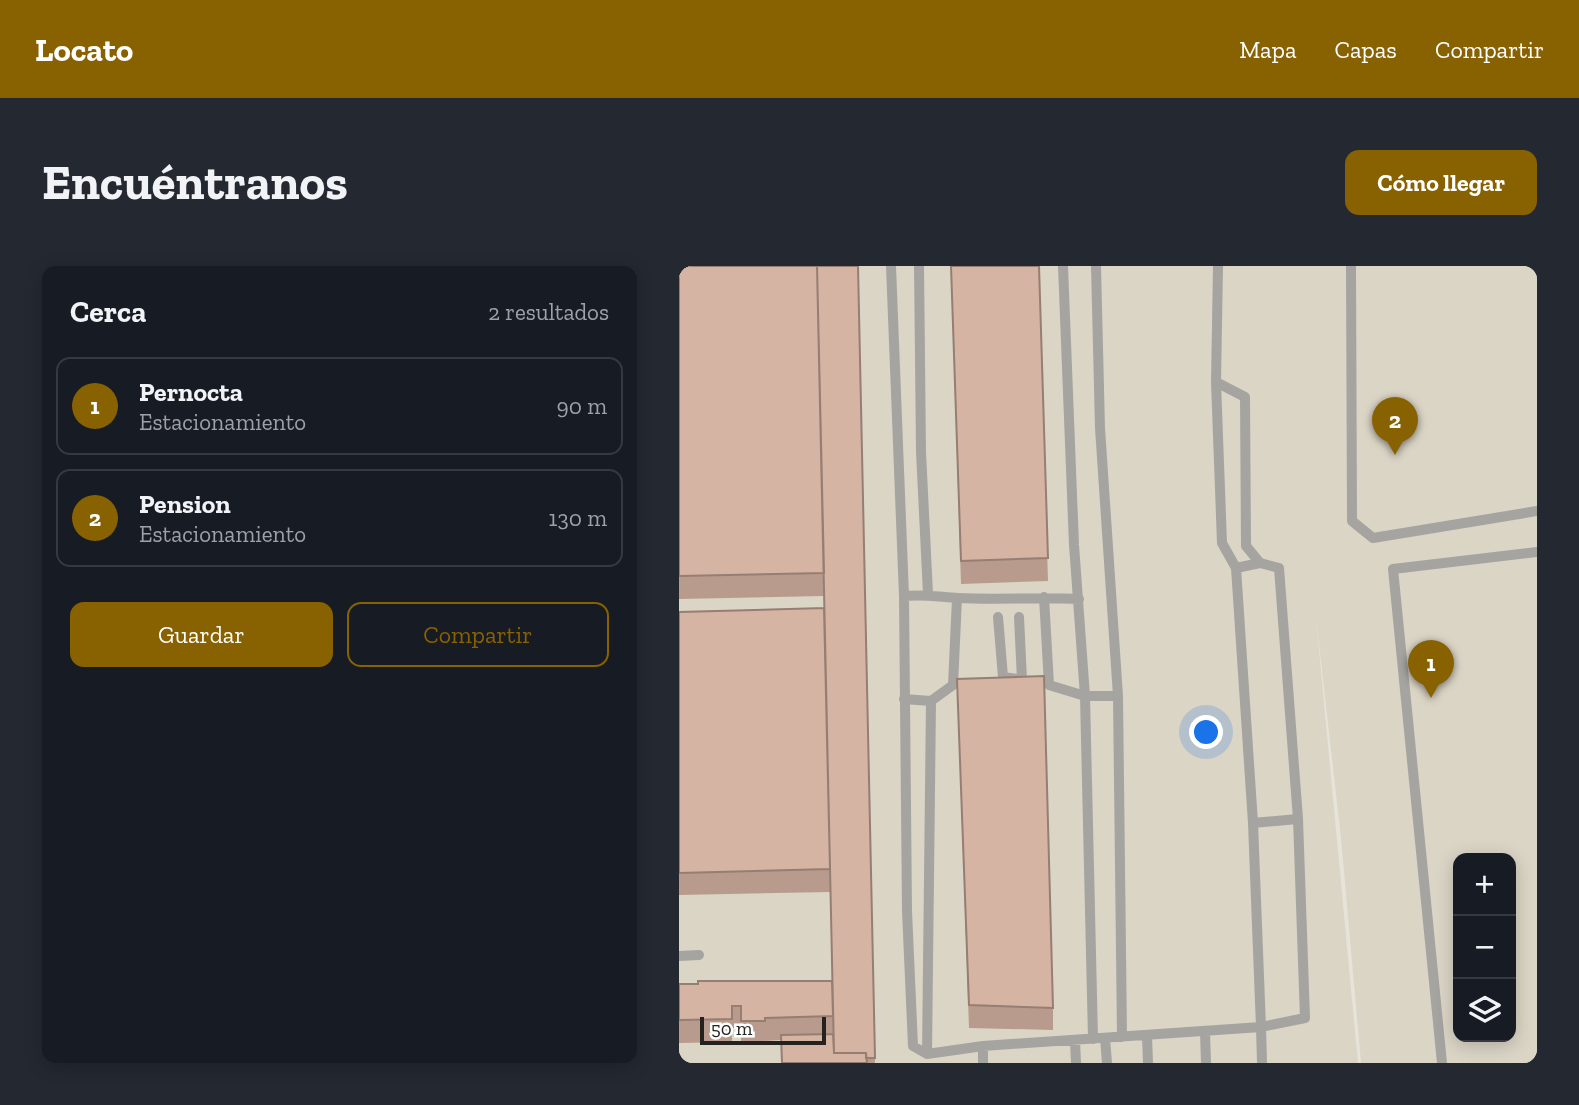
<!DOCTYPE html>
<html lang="es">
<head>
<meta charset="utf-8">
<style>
	:root { --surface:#171b24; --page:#242831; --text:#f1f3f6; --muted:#9ea1a6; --line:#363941; --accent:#886100 }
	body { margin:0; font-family:"Zilla Slab",serif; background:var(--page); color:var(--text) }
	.controls { position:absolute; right:21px; bottom:21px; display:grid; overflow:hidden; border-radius:14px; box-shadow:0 4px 18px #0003 }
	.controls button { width:63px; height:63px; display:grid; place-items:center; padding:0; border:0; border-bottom:2px solid var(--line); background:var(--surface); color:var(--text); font:35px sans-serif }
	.scale { position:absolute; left:21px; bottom:18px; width:126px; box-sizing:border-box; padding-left:7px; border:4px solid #23221f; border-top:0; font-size:19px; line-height:24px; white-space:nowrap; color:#23221f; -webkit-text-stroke:5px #fff; paint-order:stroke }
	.you { position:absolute; left:528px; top:467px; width:24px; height:24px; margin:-18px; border:5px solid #fff; border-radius:50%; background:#1a73e8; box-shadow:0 0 0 10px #1a73e833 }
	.badge { display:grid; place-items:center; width:46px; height:46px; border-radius:50%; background:var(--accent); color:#fff; font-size:23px; font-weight:700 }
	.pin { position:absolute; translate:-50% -58px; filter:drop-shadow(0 2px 4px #0008) }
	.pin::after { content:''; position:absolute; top:37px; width:24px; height:21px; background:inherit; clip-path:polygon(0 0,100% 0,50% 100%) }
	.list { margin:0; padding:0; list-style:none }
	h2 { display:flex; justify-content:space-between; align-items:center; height:91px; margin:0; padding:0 28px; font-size:30px }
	h2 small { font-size:23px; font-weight:400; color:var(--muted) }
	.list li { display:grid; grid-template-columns:46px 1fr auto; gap:21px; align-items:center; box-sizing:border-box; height:98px; margin:0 14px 14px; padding:0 14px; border:2px solid var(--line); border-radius:14px }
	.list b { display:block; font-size:26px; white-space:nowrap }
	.list p { margin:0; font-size:23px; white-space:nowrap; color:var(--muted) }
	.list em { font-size:23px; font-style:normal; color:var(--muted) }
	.actions { display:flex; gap:14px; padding:21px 28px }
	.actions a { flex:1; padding:16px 0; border:2px solid var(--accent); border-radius:14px; text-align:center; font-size:24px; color:var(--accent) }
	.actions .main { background:var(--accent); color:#fff }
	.icon { flex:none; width:38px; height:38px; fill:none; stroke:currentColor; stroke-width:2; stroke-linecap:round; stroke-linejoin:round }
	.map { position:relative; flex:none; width:858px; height:797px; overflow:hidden; border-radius:14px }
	header { display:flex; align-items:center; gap:42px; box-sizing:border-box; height:98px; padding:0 35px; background:var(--accent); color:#fff }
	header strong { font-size:33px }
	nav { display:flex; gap:38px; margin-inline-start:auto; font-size:24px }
	.intro { display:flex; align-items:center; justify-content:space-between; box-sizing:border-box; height:168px; padding:0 42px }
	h1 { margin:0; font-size:49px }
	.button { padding:18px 32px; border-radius:14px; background:var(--accent); color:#fff; font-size:24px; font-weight:700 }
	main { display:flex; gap:42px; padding:0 42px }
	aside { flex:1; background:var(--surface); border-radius:14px; box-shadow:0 4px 18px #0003 }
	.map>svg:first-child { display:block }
</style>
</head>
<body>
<header>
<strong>Locato</strong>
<nav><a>Mapa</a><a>Capas</a><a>Compartir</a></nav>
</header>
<div class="intro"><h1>Encuéntranos</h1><a class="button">Cómo llegar</a></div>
<main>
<aside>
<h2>Cerca<small>2 resultados</small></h2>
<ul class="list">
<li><span class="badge">1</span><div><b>Pernocta</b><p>Estacionamiento</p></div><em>90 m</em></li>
<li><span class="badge">2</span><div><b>Pension</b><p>Estacionamiento</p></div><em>130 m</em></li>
</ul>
<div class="actions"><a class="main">Guardar</a><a>Compartir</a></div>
</aside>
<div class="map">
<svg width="858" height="797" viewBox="0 0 858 797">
	<rect width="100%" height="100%" fill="#e6e3d9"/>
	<path fill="#dbd5c6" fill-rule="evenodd" d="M 0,0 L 858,0 L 858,797 L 682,797 L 662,572 L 637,352 L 679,797 L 0,797 ZM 779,592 L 832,592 L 832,771 L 779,771 Z"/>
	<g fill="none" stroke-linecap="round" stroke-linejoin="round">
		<path stroke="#a6a4a0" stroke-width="10" d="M 212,0 L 225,330 L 228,645 L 234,780 L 248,788 L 304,780 L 582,761 L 574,557 L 557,302 L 543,277 L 537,116 L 539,0
			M 240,0 L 242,186 L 249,328
			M 384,0 L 395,279 L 406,430 L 414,773
			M 417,0 L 421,162 L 439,430
			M 672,0 L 673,255 L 694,272 L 858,245
			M 537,116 L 566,131 L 567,280 L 581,297
			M 557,302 L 581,297 L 600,302 L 619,553 L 626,752 L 582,761 L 583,797
			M 225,330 C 244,328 261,331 279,332 C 319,334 359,331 400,333
			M 365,331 L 370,419 L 406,430 L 439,430 L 443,771
			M 319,351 L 324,411 L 338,413
			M 340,351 L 343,414
			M 225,433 L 252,435
			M 574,557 L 619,553
			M 0,690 L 20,689
			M 526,766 L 527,797
			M 468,770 L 469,797
			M 426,772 L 428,797
			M 396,775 L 397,797
			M 304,780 L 304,797
			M 248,788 L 252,435 L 274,419 L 278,332
			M 763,797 L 714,303 L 858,286"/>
	</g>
	<path fill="#b89b8c" d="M 0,0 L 179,0 L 196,797 L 103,797 L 102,774 L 86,775 L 86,777 L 62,778 L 62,762 L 53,762 L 53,776 L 0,777 L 0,718 L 153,715 L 151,617 L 151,626 L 0,629 L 0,346 L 145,342 L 145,330 L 0,333 Z
		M 272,0 L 360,0 L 369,315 L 282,318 Z
		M 278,413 L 374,742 L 374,764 L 290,762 Z"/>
	<path fill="#d6b4a3" stroke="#967e72" stroke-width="2" d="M 0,0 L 138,0 L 145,307 L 0,310 Z
		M 138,0 L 179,0 L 196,792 L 187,792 L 187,787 L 155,787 Z
		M 272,0 L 360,0 L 369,292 L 282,295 Z
		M 145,342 L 151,603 L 0,607 L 0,346 Z
		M 365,410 L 374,742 L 290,739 L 278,413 Z
		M 19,715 L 153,715 L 154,750 L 86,752 L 86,755 L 62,755 L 62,740 L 53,740 L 53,753 L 0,754 L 0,718 L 19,718 Z
		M 154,768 L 155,787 L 187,787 L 188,797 L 103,797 L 102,769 Z"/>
</svg>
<div class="controls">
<button>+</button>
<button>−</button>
<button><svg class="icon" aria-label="layers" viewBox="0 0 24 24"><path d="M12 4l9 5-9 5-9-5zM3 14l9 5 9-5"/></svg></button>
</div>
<div class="scale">50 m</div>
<div class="you"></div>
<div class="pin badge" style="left:752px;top:432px">1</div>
<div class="pin badge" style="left:716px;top:189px">2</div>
</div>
</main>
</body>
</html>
